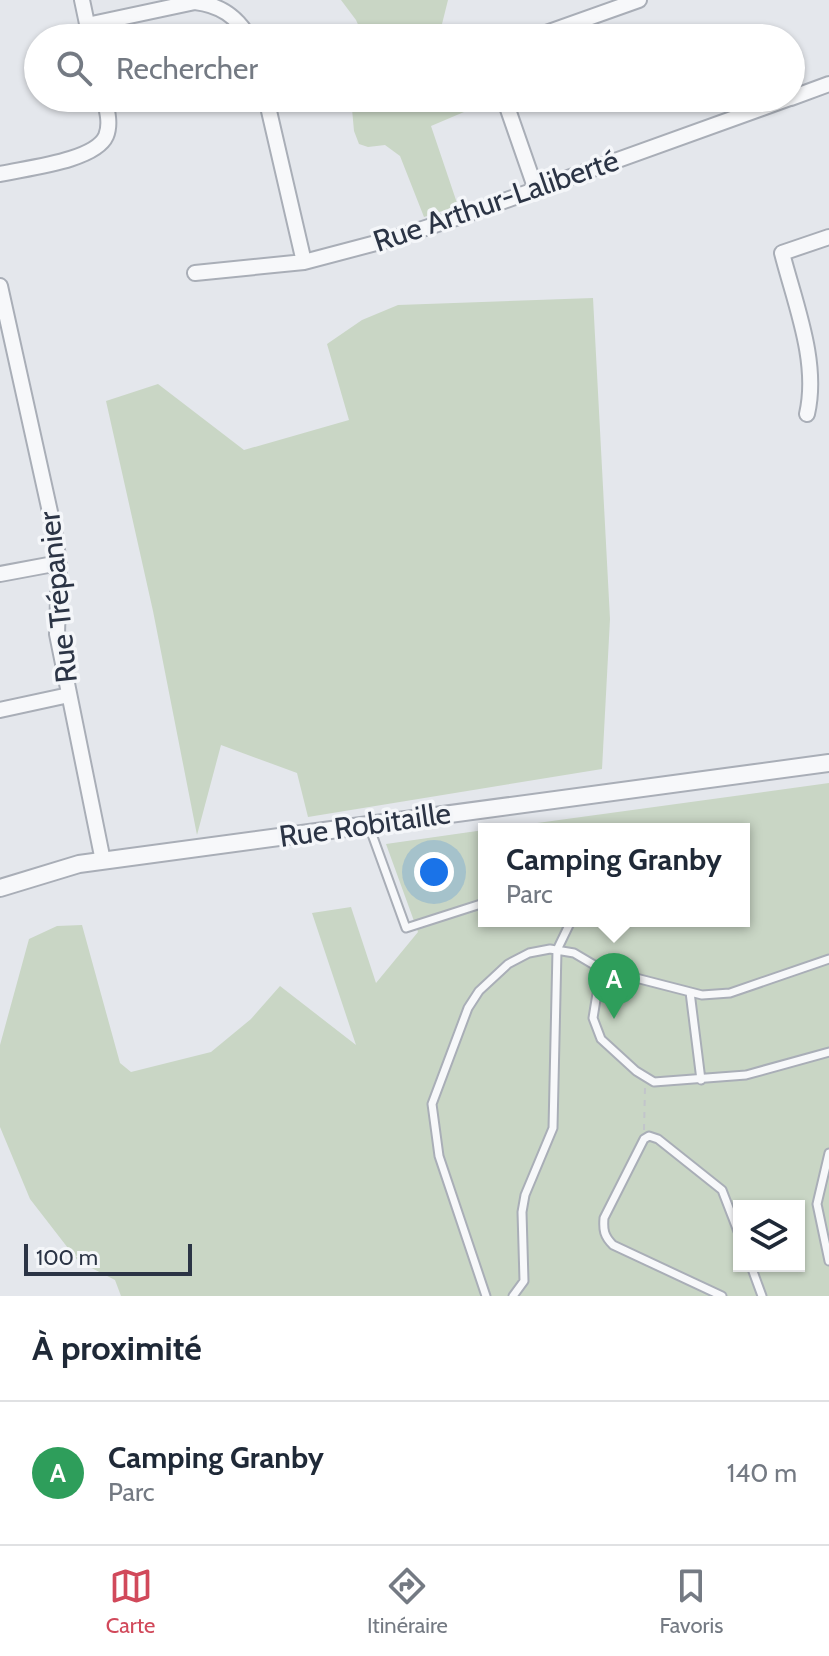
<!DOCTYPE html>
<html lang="fr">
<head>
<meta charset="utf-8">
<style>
	:root { --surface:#fff; --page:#f2f2f3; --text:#1f2937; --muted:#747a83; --line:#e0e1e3; --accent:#d1495b }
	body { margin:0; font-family:Cabin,sans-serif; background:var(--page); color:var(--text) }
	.controls { position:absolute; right:24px; bottom:24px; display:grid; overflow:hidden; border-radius:0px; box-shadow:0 2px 6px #0004 }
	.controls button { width:72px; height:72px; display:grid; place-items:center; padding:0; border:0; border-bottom:2px solid var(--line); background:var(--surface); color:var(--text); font:40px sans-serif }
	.scale { position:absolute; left:24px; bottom:20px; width:168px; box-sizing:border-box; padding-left:8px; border:4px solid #2b3445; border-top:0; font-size:22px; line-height:28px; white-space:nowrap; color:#2b3445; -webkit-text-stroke:6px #f4f6f9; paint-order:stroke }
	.you { position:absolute; left:434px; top:872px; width:28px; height:28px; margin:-20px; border:6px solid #fff; border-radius:50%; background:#1a73e8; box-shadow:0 0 0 12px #1a73e833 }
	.badge { display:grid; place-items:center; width:52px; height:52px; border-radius:50%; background:var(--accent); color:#fff; font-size:26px; font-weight:700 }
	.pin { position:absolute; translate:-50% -66px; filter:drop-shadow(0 2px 4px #0008) }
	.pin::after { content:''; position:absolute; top:42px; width:28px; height:24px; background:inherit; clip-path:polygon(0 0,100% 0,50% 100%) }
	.popup { position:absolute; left:478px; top:823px; width:272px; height:104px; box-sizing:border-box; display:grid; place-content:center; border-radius:0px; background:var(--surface); filter:drop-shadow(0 2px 6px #0005); font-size:26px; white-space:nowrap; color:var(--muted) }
	.popup b { font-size:30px; color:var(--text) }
	.popup::after { content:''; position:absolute; left:50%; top:100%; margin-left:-16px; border:16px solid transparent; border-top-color:var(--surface) }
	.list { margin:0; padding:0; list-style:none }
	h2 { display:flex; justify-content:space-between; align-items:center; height:104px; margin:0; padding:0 32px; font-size:34px }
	h2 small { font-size:26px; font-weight:400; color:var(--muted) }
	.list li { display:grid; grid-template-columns:52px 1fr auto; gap:24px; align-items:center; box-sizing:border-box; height:144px; padding:0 32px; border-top:2px solid var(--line) }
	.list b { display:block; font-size:30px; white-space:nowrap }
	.list p { margin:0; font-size:26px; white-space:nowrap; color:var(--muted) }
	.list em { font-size:26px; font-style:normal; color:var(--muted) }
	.icon { flex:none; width:44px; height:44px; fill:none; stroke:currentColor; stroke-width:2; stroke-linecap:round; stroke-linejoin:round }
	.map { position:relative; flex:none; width:829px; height:1296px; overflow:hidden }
	.search { position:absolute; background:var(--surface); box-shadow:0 2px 6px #0004; left:24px; right:24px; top:24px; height:88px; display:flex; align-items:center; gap:20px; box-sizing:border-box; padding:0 28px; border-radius:44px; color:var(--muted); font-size:30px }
	.sheet { height:248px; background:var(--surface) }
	nav { display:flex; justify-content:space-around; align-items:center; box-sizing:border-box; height:112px; border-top:2px solid var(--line); background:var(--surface); font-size:22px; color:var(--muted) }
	nav a { display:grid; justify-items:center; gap:4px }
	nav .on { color:var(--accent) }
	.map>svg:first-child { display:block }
</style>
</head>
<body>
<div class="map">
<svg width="829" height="1296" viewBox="0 0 829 1296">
	<rect width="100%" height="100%" fill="#e4e7ec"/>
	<path fill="#c9d6c5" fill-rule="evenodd" d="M 341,0 L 448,0 L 441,28 L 465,38 L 364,38 L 356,20 Z
		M 351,98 L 497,98 L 431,126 L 458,206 L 424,217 L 400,156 L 385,145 L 368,147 L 359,144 L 354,131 Z
		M 593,298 L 610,619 L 602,769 L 308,817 L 297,773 L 221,745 L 197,835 L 153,611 L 106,401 L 158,384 L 244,450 L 349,420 L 327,344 L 362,320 L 398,305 Z
		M 829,783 L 829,1296 L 121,1296 L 115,1280 L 78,1261 L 30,1199 L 0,1127 L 0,1045 L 29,939 L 57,926 L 82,925 L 120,1063 L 131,1072 L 211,1052 L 251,1019 L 280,986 L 356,1045 L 312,913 L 351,907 L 376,983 L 418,932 L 386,844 L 484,830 L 484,921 L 744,921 L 744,829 L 494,829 ZM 739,1206 L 799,1206 L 799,1266 L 739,1266 Z"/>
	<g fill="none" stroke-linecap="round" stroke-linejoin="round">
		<defs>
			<path id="service" d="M 369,826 L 406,928 L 484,903
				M 601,969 L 593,1018 L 601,1039 L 636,1071 L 654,1082 L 746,1075 L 829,1052
				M 690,992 L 701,1080
				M 829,1153 L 817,1204 L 829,1261
				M 751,1266 L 762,1296
				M 486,1296 L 439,1156 L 432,1104 L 468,1008 L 479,991 L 508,964 L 529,953 L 550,949 L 574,953 L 601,969 L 702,995 L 730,993 L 829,959
				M 513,1296 L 524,1281 L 522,1212 L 525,1195 L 553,1128 L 557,950 L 571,921
				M 722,1296 L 613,1245 C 604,1236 603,1230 604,1218 L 644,1139 L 649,1136 L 658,1139 L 722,1190 L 739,1234"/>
			<path id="minor" d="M 82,0 L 90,38
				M 87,25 L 195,2 C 220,5 237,16 249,38
				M 532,38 L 639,0
				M 266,98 L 304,262
				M 504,98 L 536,190
				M 791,98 L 829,84
				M 0,174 C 26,168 95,161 106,136 C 111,124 107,110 104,98
				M 195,273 L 304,262 L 395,238 L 465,215 L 790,98
				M 0,286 L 54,530 L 59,563 L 57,634 L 103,861
				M 807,414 C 819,362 795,304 782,253 L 829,237
				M 0,574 L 59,563
				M 0,710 L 69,695"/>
			<path id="tertiary" d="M 0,888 L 79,864 L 829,763"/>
		</defs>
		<use href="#service" stroke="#a9aeb7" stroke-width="11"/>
		<use href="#minor" stroke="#a9aeb7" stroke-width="18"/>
		<use href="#tertiary" stroke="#a9aeb7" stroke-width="20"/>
		<path stroke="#c2c5cb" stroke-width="2" stroke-dasharray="6 6" stroke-linecap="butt" d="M 644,1130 L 645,1088"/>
		<use href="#service" stroke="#f7f8fa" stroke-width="7"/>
		<use href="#minor" stroke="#f7f8fa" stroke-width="14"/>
		<use href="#tertiary" stroke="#f7f8fa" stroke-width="16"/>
	</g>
	<g text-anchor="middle" stroke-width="7" stroke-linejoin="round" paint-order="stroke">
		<g font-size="30" fill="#2b3445" stroke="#f4f6f9">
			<text transform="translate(496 201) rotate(-19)" y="10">Rue Arthur-Laliberté</text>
			<text transform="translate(58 597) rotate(-96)" y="10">Rue Trépanier</text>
			<text transform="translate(365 825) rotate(-8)" y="10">Rue Robitaille</text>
		</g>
	</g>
</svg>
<div class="controls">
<button><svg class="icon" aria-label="layers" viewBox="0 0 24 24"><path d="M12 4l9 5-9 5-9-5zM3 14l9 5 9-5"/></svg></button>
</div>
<div class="scale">100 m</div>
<div class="you"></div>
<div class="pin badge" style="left:614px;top:1019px;background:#2e9e5b">A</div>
<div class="popup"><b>Camping Granby</b>Parc</div>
<div class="search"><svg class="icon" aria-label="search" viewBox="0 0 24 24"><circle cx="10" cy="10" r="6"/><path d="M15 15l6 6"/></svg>Rechercher</div>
</div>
<section class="sheet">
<h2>À proximité<small></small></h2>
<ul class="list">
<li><span class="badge" style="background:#2e9e5b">A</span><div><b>Camping Granby</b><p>Parc</p></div><em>140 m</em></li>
</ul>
</section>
<nav>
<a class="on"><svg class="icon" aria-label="map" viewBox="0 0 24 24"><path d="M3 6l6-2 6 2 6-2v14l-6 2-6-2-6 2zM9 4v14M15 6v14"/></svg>Carte</a>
<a><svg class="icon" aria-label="directions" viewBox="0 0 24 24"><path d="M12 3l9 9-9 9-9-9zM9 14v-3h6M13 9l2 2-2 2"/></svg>Itinéraire</a>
<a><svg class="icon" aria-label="saved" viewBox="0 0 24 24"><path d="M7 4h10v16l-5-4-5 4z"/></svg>Favoris</a>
</nav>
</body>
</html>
